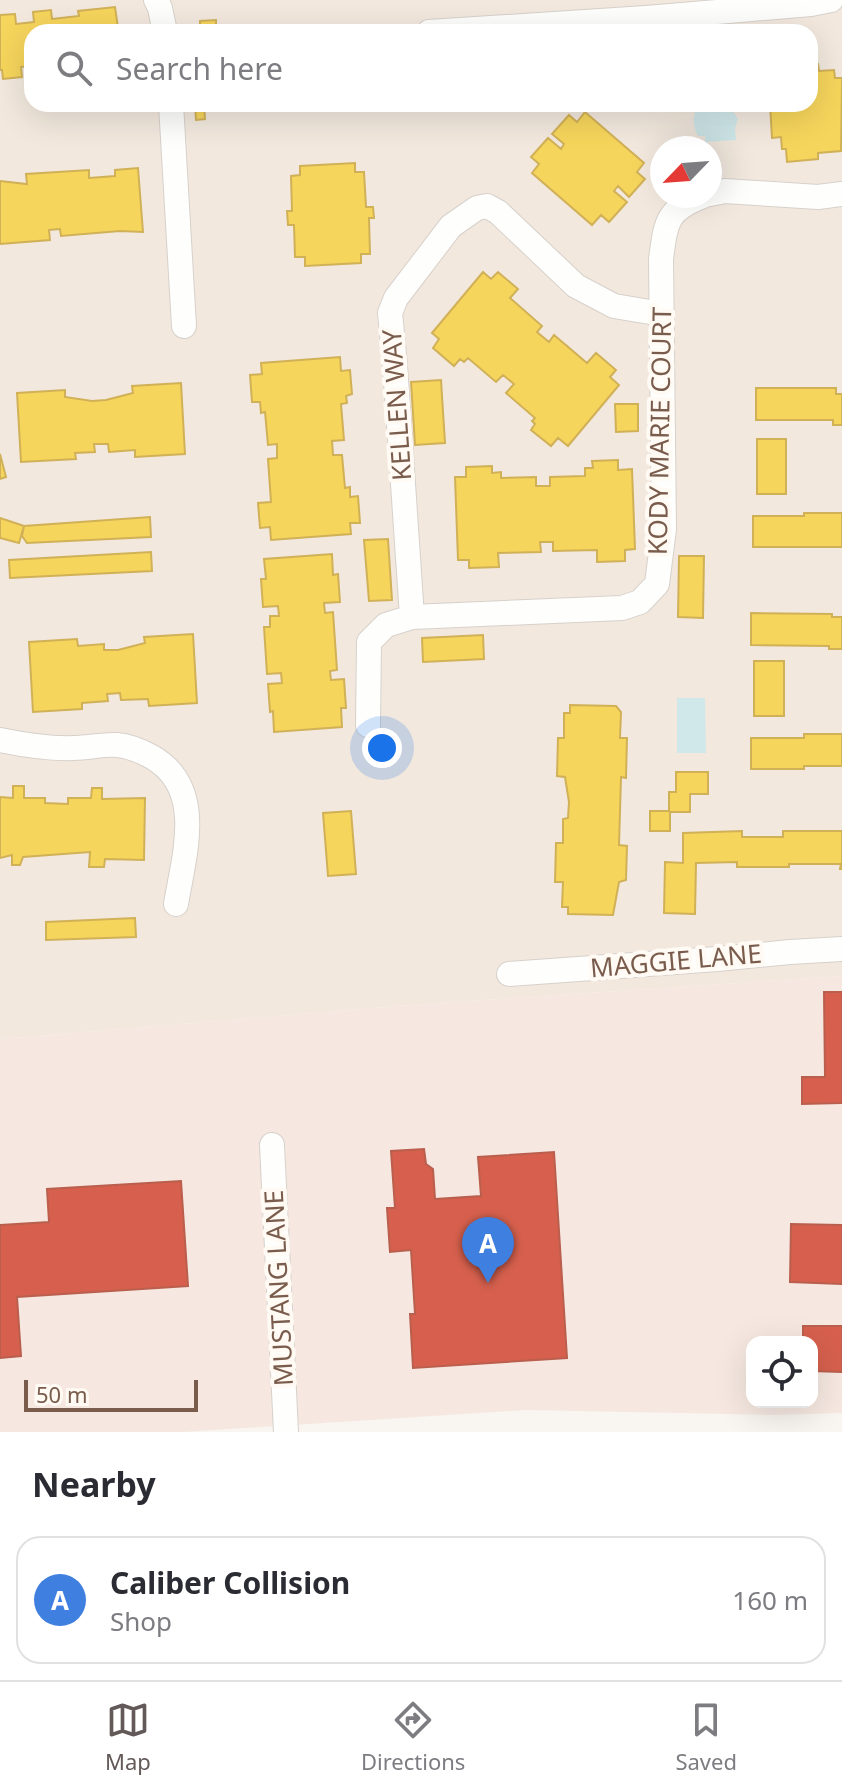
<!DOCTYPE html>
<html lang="en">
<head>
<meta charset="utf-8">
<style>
	:root { --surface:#fff; --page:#f2f2f3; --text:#2b2b33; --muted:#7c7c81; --line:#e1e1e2; --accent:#625958 }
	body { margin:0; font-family:"Noto Sans",sans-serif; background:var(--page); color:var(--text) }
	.controls { position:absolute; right:24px; bottom:24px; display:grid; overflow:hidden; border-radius:16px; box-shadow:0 8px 32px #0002 }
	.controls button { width:72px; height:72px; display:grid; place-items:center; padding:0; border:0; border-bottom:2px solid var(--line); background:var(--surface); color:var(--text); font:40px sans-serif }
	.compass { position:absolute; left:650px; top:136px; width:72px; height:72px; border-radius:50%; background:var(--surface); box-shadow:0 8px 32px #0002; rotate:245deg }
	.scale { position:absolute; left:24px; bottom:20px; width:174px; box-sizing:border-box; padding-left:8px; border:4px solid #7a5c4d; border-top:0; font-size:22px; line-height:28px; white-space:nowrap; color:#7a5c4d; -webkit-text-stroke:6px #fffaf3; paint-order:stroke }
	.you { position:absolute; left:382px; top:748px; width:28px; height:28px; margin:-20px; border:6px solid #fff; border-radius:50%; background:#1a73e8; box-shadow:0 0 0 12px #1a73e833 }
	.badge { display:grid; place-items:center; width:52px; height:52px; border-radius:50%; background:var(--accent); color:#fff; font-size:26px; font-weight:700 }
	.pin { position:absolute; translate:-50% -66px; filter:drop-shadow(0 2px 4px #0008) }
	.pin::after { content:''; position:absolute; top:42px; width:28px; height:24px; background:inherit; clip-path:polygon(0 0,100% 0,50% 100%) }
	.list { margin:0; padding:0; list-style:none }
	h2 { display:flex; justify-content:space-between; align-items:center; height:104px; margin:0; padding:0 32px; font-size:34px }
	h2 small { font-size:26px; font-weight:400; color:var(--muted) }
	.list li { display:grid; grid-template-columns:52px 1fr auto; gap:24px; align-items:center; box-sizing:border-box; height:128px; margin:0 16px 16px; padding:0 16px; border:2px solid var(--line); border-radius:24px }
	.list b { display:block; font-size:30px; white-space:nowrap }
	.list p { margin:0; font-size:26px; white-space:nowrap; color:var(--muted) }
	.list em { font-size:26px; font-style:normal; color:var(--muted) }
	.icon { flex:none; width:44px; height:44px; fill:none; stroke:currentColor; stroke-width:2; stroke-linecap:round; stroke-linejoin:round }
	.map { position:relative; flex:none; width:842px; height:1432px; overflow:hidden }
	.search { position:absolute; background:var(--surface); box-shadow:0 8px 32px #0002; left:24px; right:24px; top:24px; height:88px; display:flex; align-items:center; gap:20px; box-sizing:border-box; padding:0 28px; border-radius:24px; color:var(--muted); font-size:30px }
	.sheet { height:248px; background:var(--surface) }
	nav { display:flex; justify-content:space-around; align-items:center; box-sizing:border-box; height:112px; border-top:2px solid var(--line); background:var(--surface); font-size:22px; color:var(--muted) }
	nav a { display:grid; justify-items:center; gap:4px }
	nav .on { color:var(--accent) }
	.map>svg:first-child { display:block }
</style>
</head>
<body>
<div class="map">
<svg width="842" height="1432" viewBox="0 0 842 1432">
	<rect width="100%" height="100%" fill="#f9f5f0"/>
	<path fill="#f2e8de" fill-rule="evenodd" d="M 0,0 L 842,0 L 842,976 L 409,1005 L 0,1039 ZM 32,32 L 810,32 L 810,104 L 32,104 ZM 662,148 L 710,148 L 710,196 L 662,196 Z"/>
	<path fill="#f6e8e1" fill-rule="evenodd" d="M 842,976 L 842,1413 L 773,1415 L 526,1410 L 184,1432 L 0,1432 L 0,1039 L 409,1005 ZM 752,1342 L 812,1342 L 812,1402 L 752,1402 Z"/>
	<path fill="#d0e8ea" d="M 704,104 L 733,104 L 733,111 L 738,119 L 735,128 L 736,140 L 705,142 L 705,136 L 698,136 C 693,126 692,118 697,108 L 704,107 Z
		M 677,698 L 705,698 L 706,753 L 677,753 Z"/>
	<path fill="#f6d55c" stroke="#d1b158" stroke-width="2" d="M 115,7 L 118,28 L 128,27 L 128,32 L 32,32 L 32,66 L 21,67 L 22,77 L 3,79 L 2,70 L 0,70 L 0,15 L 15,14 L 16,24 L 34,22 L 33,12 L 51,10 L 52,19 L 79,16 L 78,11 Z
		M 216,20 L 216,30 L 200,31 L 200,21 Z
		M 818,64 L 819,71 L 834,70 L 835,78 L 842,78 L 841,151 L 818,153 L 818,159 L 787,162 L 786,149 L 782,149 L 781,137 L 772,138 L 770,104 L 810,104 L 810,65 Z
		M 204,104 L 205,119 L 196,120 L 195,105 Z
		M 585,112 L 644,163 L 637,172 L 645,179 L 629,197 L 618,186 L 614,191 L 627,202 L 609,222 L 601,215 L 592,225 L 532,173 L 539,164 L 531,157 L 548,138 L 561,149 L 564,144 L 552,134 L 569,115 L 577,122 Z
		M 355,163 L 355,172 L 364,172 L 366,207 L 373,207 L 374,218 L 369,218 L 370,254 L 361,254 L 361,263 L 305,266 L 305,257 L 295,257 L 294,225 L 288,225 L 287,211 L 292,211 L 291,176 L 300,175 L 300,166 Z
		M 138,168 L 143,232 L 120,231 L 61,236 L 60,229 L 49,230 L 50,240 L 0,244 L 0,181 L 27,184 L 26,174 L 89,170 L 89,178 L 115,176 L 115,170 Z
		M 483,272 L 491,279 L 498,272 L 518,289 L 510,298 L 542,326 L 537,332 L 549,342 L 554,335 L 587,363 L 596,353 L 616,370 L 610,377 L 619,385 L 568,446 L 558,438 L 551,446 L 531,430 L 535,424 L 532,421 L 535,418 L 506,393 L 514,384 L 503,375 L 496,382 L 468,358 L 464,362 L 460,359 L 454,366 L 433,348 L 439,339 L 432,333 Z
		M 340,357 L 341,371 L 350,370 L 352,394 L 346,396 L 347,403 L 341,404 L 344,440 L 332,441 L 333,455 L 342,455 L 345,488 L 350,487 L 350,497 L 358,496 L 360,523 L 350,523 L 351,534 L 271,540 L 270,527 L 260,528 L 258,503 L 271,502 L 268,459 L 277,458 L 277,444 L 268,445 L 265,412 L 261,413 L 260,402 L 252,402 L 250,375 L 262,374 L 261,363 Z
		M 441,380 L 445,443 L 415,445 L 411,382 Z
		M 181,383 L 185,454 L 135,457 L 135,450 L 109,452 L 108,444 L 94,444 L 95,452 L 75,453 L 76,459 L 21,462 L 17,393 L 65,390 L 65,397 L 92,401 L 106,400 L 133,393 L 132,386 Z
		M 756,388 L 836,388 L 836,394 L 842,394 L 842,425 L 833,425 L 833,420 L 756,420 Z
		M 615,404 L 638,404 L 638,431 L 616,432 Z
		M 757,439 L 786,439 L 786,494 L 757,494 Z
		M 0,454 L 6,477 L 0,479 Z
		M 618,460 L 618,470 L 632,469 L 635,549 L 625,550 L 625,561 L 597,562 L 597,550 L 553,551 L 553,542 L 540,542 L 541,552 L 498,553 L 499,567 L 469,568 L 469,560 L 458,560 L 455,477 L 466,477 L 466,467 L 492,466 L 492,473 L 501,472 L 501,478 L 536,477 L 536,486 L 550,486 L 550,477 L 585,476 L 585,468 L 593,468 L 592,461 Z
		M 804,513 L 842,513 L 842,547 L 753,547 L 753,516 L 804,516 Z
		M 150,517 L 151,537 L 27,543 L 22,536 L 24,526 Z
		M 0,518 L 24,526 L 19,543 L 0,538 Z
		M 388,539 L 392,600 L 369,601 L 364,540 Z
		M 151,552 L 152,571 L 10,578 L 9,560 Z
		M 332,554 L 333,575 L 338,574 L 340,602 L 324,603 L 325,613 L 333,612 L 337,670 L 330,671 L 331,680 L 344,679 L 346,708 L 341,708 L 342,727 L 274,732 L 273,711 L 270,712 L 268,684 L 282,683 L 281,673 L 267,674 L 264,627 L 270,627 L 270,616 L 279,616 L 278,606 L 263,607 L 261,579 L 266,579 L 264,559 Z
		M 679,556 L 704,556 L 703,618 L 678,617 Z
		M 751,613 L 832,614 L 832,617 L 842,617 L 842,649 L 829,649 L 829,646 L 751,645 Z
		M 193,634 L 197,703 L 149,706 L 148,699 L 121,700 L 120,693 L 107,694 L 108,701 L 82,703 L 82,709 L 33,712 L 29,642 L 77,639 L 78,646 L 104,644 L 104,650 L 118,650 L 145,643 L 144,637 Z
		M 483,635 L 484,659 L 423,662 L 422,638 Z
		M 754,661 L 784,661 L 784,716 L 754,716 Z
		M 570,705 L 616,706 L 621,712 L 620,738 L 627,738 L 626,778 L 621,777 L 619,845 L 627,846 L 626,880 L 619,882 L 613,915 L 568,914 L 568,907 L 562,907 L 563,882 L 555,882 L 556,843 L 563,843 L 563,819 L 568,818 L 569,802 L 565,777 L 557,776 L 558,738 L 564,738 L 564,713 L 570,713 Z
		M 804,734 L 842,734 L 842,766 L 804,766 L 804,769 L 751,769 L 751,738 L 804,738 Z
		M 676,772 L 708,772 L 708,794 L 690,794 L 690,812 L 670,812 L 670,831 L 650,831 L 650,811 L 669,811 L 669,792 L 676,792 Z
		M 13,786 L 24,786 L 24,798 L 45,798 L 45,803 L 68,804 L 68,798 L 91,798 L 92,788 L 102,788 L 102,799 L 145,798 L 144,860 L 105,859 L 104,867 L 89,867 L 90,852 L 23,857 L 20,865 L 12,865 L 12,855 L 0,858 L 0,797 L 13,798 Z
		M 351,811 L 356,874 L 328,876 L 323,813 Z
		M 742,831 L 742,837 L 783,837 L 783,831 L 842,831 L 842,869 L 840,869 L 841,864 L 789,864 L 789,867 L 737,867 L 737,862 L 696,863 L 695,914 L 664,913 L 665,862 L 683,863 L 683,833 Z
		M 135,918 L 136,937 L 46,940 L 46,922 Z"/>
	<path fill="#d6604d" stroke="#ba5f4d" stroke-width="2" d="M 824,992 L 842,992 L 842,1103 L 802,1104 L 802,1077 L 825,1077 Z
		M 424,1149 L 426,1164 L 433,1169 L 435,1199 L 481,1196 L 478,1157 L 554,1152 L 567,1358 L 413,1368 L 410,1314 L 415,1314 L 411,1250 L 390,1252 L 387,1208 L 395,1208 L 391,1151 Z
		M 181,1181 L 188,1286 L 17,1297 L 21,1356 L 0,1358 L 0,1225 L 49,1222 L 47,1189 Z
		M 791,1224 L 842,1225 L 842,1284 L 790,1282 Z
		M 803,1326 L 842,1326 L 842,1372 L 812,1371 L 812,1342 L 803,1342 Z"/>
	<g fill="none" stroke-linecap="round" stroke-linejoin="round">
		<defs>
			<path id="minor" d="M 156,0 L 160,8 L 165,32
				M 429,32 L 646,18 L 811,4 L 831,0
				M 171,104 L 184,326
				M 710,194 L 725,191 L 818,197 L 842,194
				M 412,617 L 395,365 L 390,313 L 396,298 L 451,226 L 477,208 L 487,206 L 498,212 L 576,286 L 614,306 L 662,314
				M 368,725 L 369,642 L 386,625 L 412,617 L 622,608 L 640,602 L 657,584 L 664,529 L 661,259 C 666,222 666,210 703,196
				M 0,740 C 24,745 49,749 74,748 C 88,748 103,744 117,745 C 130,746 141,751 152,757 C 206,788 184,855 176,904
				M 509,974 L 717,959 L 790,952 L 842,949
				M 272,1145 L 286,1432"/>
		</defs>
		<use href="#minor" stroke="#d7d1cb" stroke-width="26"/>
		<use href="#minor" stroke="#fefefd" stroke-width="24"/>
	</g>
	<g text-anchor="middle" stroke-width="8" stroke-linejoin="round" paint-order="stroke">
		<g font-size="26" fill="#7a5c4d" stroke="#fffaf3">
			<text transform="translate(397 405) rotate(-94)" y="9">KELLEN WAY</text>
			<text transform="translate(660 431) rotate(-89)" y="9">KODY MARIE COURT</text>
			<text transform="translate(676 961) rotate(-5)" y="9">MAGGIE LANE</text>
			<text transform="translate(279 1288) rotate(-93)" y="9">MUSTANG LANE</text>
		</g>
	</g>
</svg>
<div class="controls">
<button><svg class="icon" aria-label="locate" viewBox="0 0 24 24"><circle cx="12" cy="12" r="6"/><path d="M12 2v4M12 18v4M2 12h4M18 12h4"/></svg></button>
</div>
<svg class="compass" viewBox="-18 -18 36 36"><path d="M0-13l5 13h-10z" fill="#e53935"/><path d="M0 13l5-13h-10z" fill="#7c7c81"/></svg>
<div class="scale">50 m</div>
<div class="you"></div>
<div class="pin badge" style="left:488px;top:1283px;background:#3f7fe0">A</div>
<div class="search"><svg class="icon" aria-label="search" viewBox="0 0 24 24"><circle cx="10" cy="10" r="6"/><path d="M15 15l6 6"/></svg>Search here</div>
</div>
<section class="sheet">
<h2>Nearby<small></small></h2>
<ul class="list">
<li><span class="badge" style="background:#3f7fe0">A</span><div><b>Caliber Collision</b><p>Shop</p></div><em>160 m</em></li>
</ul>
</section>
<nav>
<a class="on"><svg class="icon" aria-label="map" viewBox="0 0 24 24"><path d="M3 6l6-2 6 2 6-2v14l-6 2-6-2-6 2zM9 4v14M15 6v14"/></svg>Map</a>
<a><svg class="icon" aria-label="directions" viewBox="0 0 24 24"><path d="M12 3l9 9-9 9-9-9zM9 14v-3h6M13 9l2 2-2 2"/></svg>Directions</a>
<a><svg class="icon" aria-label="saved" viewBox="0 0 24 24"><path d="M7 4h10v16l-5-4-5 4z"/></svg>Saved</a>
</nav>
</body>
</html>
